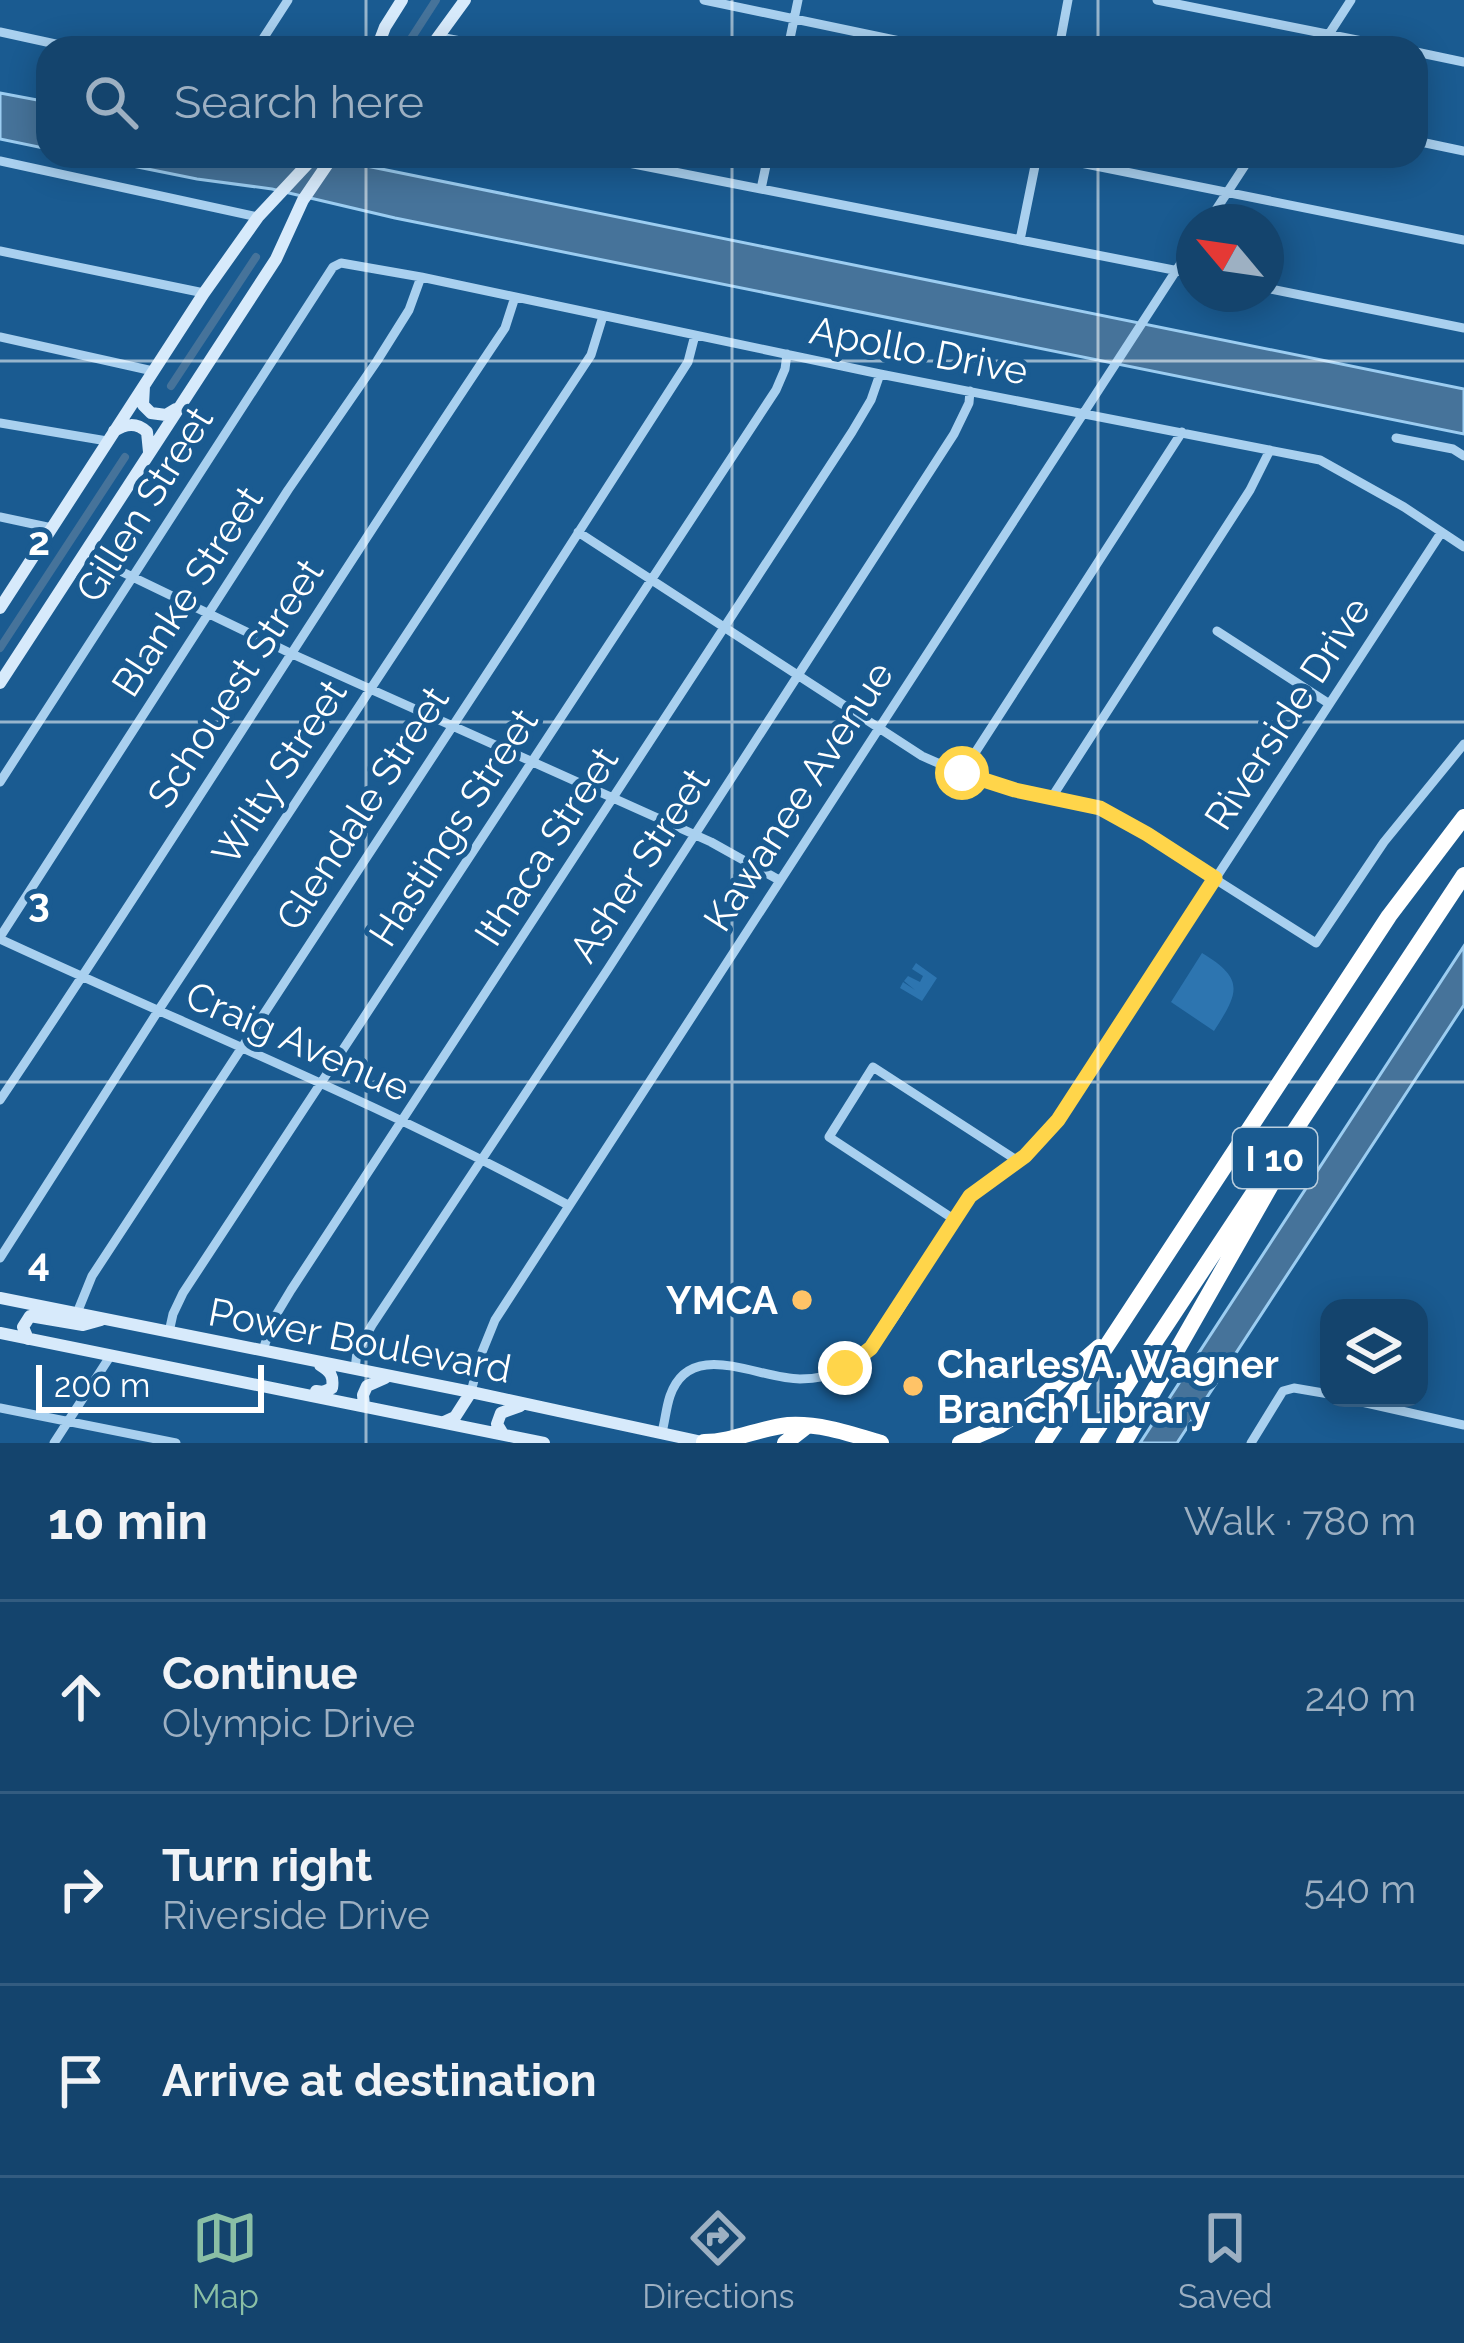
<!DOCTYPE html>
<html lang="en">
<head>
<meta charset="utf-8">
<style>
	:root { --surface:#14446d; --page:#214e75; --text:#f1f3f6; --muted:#9db0c2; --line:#335c80; --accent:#8abfa5 }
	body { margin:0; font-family:Raleway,sans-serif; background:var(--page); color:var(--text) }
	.controls { position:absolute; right:36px; bottom:36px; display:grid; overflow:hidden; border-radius:24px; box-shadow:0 6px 30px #0003 }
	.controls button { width:108px; height:108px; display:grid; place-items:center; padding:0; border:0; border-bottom:3px solid var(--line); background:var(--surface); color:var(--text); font:60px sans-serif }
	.compass { position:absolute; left:1176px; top:204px; width:108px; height:108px; border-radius:50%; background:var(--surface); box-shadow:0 6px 30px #0003; rotate:299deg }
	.scale { position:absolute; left:36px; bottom:30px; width:228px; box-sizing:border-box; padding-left:12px; border:6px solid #fff; border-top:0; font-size:33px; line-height:42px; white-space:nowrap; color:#fff; -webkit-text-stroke:9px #1a5b91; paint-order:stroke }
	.stop { position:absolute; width:36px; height:36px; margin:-27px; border:9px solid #ffd54a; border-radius:50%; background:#fff }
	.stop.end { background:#ffd54a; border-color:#fff; box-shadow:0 3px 12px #0008 }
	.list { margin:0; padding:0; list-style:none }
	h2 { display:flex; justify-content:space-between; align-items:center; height:156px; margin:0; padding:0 48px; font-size:51px }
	h2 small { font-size:39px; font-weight:400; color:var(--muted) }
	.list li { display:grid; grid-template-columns:78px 1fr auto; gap:36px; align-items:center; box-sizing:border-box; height:192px; padding:0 48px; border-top:3px solid var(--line) }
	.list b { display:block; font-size:45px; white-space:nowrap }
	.list p { margin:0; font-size:39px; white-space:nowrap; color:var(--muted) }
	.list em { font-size:39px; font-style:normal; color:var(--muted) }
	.icon { flex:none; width:66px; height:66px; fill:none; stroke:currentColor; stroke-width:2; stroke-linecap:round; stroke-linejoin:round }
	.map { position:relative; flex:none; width:1464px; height:1443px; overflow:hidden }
	.search { position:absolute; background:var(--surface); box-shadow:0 6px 30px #0003; left:36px; right:36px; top:36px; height:132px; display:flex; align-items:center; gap:30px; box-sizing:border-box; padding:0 42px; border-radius:36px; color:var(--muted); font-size:45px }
	.sheet { height:732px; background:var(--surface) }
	nav { display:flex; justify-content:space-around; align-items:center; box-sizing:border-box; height:168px; border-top:3px solid var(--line); background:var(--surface); font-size:33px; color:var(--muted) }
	nav a { display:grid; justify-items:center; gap:6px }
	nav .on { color:var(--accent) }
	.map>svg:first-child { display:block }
</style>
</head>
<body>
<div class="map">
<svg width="1464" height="1443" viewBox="0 0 1464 1443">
	<rect width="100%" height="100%" fill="#1a5b91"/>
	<path fill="#2d75b0" d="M 1202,953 C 1245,979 1239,992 1214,1031 L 1171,1002 Z
		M 916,963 L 937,978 L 922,1001 L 900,988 L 903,982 L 915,990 L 904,981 L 908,976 L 920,982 L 923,976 L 912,969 Z"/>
	<path fill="#46739a" stroke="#9ccdf1" stroke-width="3" d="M 0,93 L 48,102 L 48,149 L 0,139 Z
		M 83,156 L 315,156 L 342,161 L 1464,389 L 1464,434 L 395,218 L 272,189 L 197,179 Z
		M 1464,946 L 1464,1005 L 1177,1443 L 1140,1443 Z"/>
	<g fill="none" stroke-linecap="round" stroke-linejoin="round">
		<path stroke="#46739a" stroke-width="8" d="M 405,48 L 436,0
			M 171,386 L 256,257
			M 0,648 L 125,457"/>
		<path stroke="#a9d0ef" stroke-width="9" d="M 704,0 L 933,48
			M 1157,0 L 1397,48
			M 0,32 L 74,48
			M 440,37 L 496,48
			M 257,48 L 288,0
			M 788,48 L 798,0
			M 1059,48 L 1068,0
			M 1320,48 L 1351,0
			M 1416,52 L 1464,62
			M 1416,141 L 1464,151
			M 593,156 L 1194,274
			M 1046,156 L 1464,240
			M 0,161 L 258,217
			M 761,189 L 768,156
			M 1208,222 L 1251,156
			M 1020,240 L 1037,156
			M 0,251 L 204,293
			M 1266,288 L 1464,328
			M 0,337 L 153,371
			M 0,423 L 107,441
			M 1396,438 L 1453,449 L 1464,456
			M 0,517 L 52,528
			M 578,532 L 922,756 C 951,769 981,781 1012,789 C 1046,799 1082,801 1114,815 L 1316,943 L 1384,842 L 1464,744
			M 85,554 L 290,653 L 711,842 L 779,880
			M 1217,631 L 1328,703
			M 962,773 L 1182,432
			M 0,782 L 333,267 L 341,263 L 421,277 L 880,374 L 1320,460 L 1404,507 L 1464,547
			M 1052,797 L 1250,490 L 1270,450
			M 0,937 L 288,490 L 377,361 L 409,310 L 421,277
			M 0,939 C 190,1027 384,1105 568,1205
			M 0,1100 C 172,845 333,583 505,328 L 515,297
			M 955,1220 L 829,1137 L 873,1067 L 1018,1161
			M 0,1258 L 158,1011 L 591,355 L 603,316
			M 77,1313 L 92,1276 L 519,625 L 688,362 L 695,335
			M 169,1332 L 173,1314 L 183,1293 L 776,390 L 785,369 L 787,354
			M 263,1350 L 273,1320 L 291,1290 L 852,432 L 871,400 L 880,374
			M 355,1369 L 357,1352 L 372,1325 L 608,969 L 954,434 L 969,403 L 970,391
			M 471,1392 L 480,1357 L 495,1320 L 1194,243
			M 1344,1398 L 1464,1425
			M 0,1408 L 176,1443
			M 662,1432 C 665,1421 666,1408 670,1396 C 690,1337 758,1379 800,1379 C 816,1379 831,1376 845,1369 C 894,1342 931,1244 969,1199 C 982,1183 1004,1172 1020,1160 C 1035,1149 1046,1134 1058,1120 L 1441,533
			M 54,1443 L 111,1355
			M 1251,1443 L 1283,1391 L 1294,1388 L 1329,1394"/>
		<path stroke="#d7eafb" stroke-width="12" d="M 377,48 L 385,27 L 402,0
			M 430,48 L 465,0
			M 144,386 L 143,405 L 151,413 L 166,415 L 176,409
			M 114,431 C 126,424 136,422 147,432 L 149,452
			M 0,608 L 204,293 L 258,217 L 315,156
			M 0,683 L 276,259 L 303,200 L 333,156
			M 0,1298 L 471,1392 L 707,1443
			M 0,1333 L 544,1443
			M 28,1339 L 23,1327 L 30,1316 L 83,1325 L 101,1320
			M 316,1391 L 323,1392 L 332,1388 C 334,1376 330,1371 320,1365
			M 364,1406 L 363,1395 L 367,1386 L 385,1378
			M 444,1422 L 455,1417 L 471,1392
			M 503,1434 L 497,1424 L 501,1413 L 520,1406"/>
		<path stroke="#fff" stroke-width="16" d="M 704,1442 C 733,1442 759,1428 788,1425 C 820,1423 851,1434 881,1443
			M 785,1443 L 807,1426
			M 960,1443 L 999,1426 L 1037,1401 L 1099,1347
			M 1043,1443 L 1389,916 L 1464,817
			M 1088,1443 L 1464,875
			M 1124,1443 L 1275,1178"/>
	</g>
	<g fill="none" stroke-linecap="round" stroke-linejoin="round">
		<path stroke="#ffd54a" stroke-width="15" d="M 845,1368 L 871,1348 L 970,1196 L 1025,1156 L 1058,1120 L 1215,878 L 1147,834 L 1100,808 L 1015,790 L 962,773"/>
	</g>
	<path fill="none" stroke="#fff" stroke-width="3" stroke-opacity="0.55" d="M 366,0 L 366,48M 732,0 L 732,48M 1098,0 L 1098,48M 366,156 L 366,1443M 732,156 L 732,1443M 1098,156 L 1098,1443M 0,361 L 1464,361M 0,722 L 1464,722M 0,1082 L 1464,1082"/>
	<g fill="#ffc367" stroke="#1a5b91" stroke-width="4.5">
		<circle cx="802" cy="1300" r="12"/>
		<circle cx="913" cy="1386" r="12"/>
	</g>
	<g text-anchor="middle" stroke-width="10" stroke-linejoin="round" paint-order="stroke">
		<rect fill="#1a5b91" stroke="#bacede" stroke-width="3" x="1233" y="1128" width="84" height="60" rx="9"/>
		<g font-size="36" font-weight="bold" fill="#fff">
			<text x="1275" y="1171">I 10</text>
		</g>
		<g font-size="39" fill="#fff" stroke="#1a5b91">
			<text transform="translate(919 350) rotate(11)" y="14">Apollo Drive</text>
			<text transform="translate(144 504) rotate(-58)" y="14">Gillen Street</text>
			<text transform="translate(187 591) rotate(-57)" y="14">Blanke Street</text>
			<text transform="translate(235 683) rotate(-57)" y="14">Schouest Street</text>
			<text transform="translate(1287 713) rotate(-57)" y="14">Riverside Drive</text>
			<text transform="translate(279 772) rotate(-57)" y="14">Wilty Street</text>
			<text transform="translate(798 796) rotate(-57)" y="14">Kawanee Avenue</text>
			<text transform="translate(362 808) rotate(-57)" y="14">Glendale Street</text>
			<text transform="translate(453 827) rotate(-57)" y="14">Hastings Street</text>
			<text transform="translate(546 846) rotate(-57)" y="14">Ithaca Street</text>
			<text transform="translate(639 865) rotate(-57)" y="14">Asher Street</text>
			<text transform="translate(298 1041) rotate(24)" y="14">Craig Avenue</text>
			<text transform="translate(360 1340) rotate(11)" y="14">Power Boulevard</text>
		</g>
		<g font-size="39" font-weight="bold" fill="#fff" stroke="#1a5b91" text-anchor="end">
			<text x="778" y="1314">YMCA</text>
			<text x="937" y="1378" text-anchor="start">Charles A. Wagner<tspan x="937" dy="45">Branch Library</tspan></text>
		</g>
	</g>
	<g font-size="39" text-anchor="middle" font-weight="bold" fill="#fff" stroke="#1a5b91" stroke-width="10" stroke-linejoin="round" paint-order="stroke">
		<text x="39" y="555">2</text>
		<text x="39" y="916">3</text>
		<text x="39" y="1276">4</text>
	</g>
</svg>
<div class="controls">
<button><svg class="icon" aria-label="layers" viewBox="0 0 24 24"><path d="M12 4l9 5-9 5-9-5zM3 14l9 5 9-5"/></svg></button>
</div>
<svg class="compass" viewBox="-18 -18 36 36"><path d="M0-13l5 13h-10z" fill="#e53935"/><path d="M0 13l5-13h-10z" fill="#9db0c2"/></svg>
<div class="scale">200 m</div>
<div class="stop" style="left:962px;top:773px"></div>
<div class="stop end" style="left:845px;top:1368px"></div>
<div class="search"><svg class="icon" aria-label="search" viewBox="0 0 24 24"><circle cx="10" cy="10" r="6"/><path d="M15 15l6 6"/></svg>Search here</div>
</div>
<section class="sheet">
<h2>10 min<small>Walk · 780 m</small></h2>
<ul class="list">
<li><svg class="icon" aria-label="ahead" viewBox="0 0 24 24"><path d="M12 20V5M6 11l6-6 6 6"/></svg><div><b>Continue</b><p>Olympic Drive</p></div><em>240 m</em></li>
<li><svg class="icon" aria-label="right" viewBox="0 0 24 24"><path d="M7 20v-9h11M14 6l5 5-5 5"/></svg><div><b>Turn right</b><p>Riverside Drive</p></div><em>540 m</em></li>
<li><svg class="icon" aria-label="arrive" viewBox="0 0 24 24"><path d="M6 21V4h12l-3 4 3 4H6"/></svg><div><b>Arrive at destination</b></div></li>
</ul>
</section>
<nav>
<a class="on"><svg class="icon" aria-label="map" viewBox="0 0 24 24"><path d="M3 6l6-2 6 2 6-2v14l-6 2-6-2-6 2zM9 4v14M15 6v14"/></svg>Map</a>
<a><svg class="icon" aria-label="directions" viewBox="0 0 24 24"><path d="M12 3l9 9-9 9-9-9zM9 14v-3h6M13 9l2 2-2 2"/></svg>Directions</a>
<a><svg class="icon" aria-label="saved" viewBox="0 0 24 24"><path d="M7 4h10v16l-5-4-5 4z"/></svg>Saved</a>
</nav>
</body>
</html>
